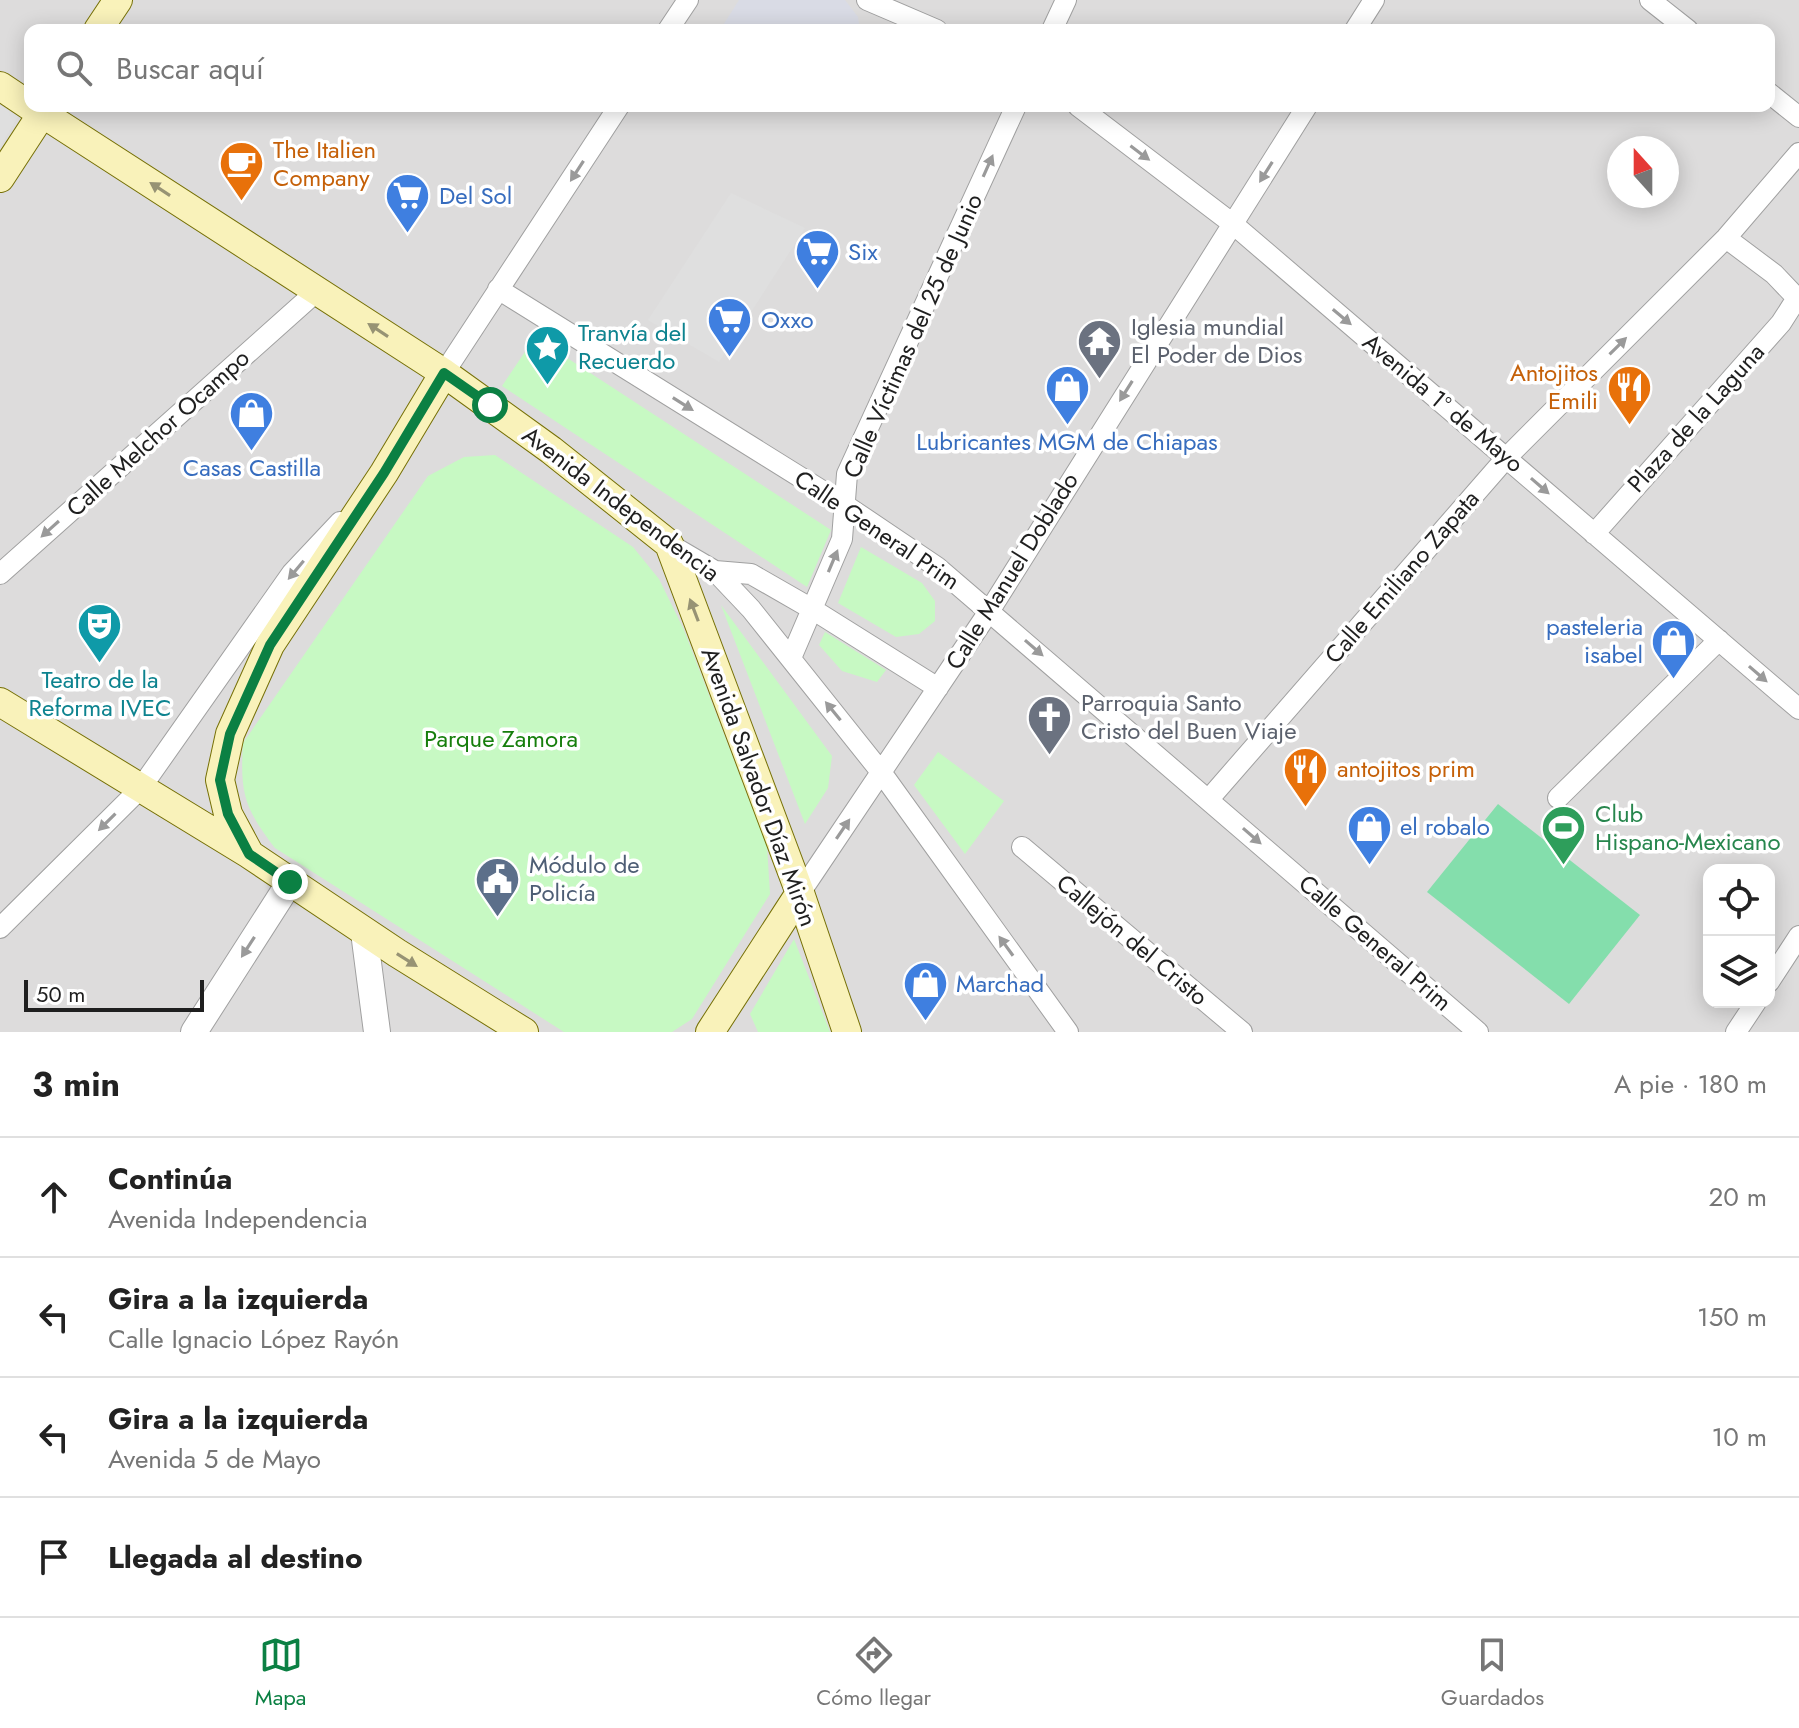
<!DOCTYPE html>
<html lang="es">
<head>
<meta charset="utf-8">
<style>
	:root { --surface:#fff; --page:#f2f2f2; --text:#222; --muted:#767676; --line:#e0e0e0; --accent:#0b8043 }
	body { margin:0; font-family:Jost,sans-serif; background:var(--page); color:var(--text) }
	.controls { position:absolute; right:24px; bottom:24px; display:grid; overflow:hidden; border-radius:16px; box-shadow:0 4px 20px #0003 }
	.controls button { width:72px; height:72px; display:grid; place-items:center; padding:0; border:0; border-bottom:2px solid var(--line); background:var(--surface); color:var(--text); font:40px sans-serif }
	.compass { position:absolute; left:1607px; top:136px; width:72px; height:72px; border-radius:50%; background:var(--surface); box-shadow:0 4px 20px #0003; rotate:339deg }
	.scale { position:absolute; left:24px; bottom:20px; width:180px; box-sizing:border-box; padding-left:8px; border:4px solid #1f1f1f; border-top:0; font-size:22px; line-height:28px; white-space:nowrap; color:#1f1f1f; -webkit-text-stroke:6px #fff; paint-order:stroke }
	.stop { position:absolute; width:24px; height:24px; margin:-18px; border:6px solid #0b8043; border-radius:50%; background:#fff }
	.stop.end { background:#0b8043; border-color:#fff; box-shadow:0 2px 8px #0008 }
	.list { margin:0; padding:0; list-style:none }
	h2 { display:flex; justify-content:space-between; align-items:center; height:104px; margin:0; padding:0 32px; font-size:34px }
	h2 small { font-size:26px; font-weight:400; color:var(--muted) }
	.list li { display:grid; grid-template-columns:52px 1fr auto; gap:24px; align-items:center; box-sizing:border-box; height:120px; padding:0 32px; border-top:2px solid var(--line) }
	.list b { display:block; font-size:30px; white-space:nowrap }
	.list p { margin:0; font-size:26px; white-space:nowrap; color:var(--muted) }
	.list em { font-size:26px; font-style:normal; color:var(--muted) }
	.icon { flex:none; width:44px; height:44px; fill:none; stroke:currentColor; stroke-width:2; stroke-linecap:round; stroke-linejoin:round }
	.map { position:relative; flex:none; width:1799px; height:1032px; overflow:hidden }
	.search { position:absolute; background:var(--surface); box-shadow:0 4px 20px #0003; left:24px; right:24px; top:24px; height:88px; display:flex; align-items:center; gap:20px; box-sizing:border-box; padding:0 28px; border-radius:16px; color:var(--muted); font-size:30px }
	.sheet { height:584px; background:var(--surface) }
	nav { display:flex; justify-content:space-around; align-items:center; box-sizing:border-box; height:112px; border-top:2px solid var(--line); background:var(--surface); font-size:22px; color:var(--muted) }
	nav a { display:grid; justify-items:center; gap:4px }
	nav .on { color:var(--accent) }
	.map>svg:first-child { display:block }
</style>
</head>
<body>
<div class="map">
<svg width="1799" height="1032" viewBox="0 0 1799 1032">
	<rect width="100%" height="100%" fill="#f0eae5"/>
	<path fill="#dddcdc" fill-rule="evenodd" d="M 0,0 L 1799,0 L 1799,1032 L 0,1032 ZM 30,30 L 1769,30 L 1769,106 L 30,106 ZM 1619,148 L 1667,148 L 1667,196 L 1619,196 ZM 1709,870 L 1769,870 L 1769,1002 L 1709,1002 Z"/>
	<path fill="#c7f9c3" d="M 535,337 L 831,530 L 807,587 L 502,386 Z
		M 495,455 L 633,547 L 659,579 L 684,630 L 767,846 L 770,894 L 692,1019 L 672,1032 L 564,1032 L 275,848 C 244,807 240,794 243,743 L 428,476 L 464,457 Z
		M 861,547 L 922,583 L 935,601 L 935,621 L 919,634 L 896,637 L 838,603 Z
		M 721,605 L 832,756 L 828,788 L 805,824 Z
		M 825,632 L 886,670 L 877,682 L 842,671 L 819,645 Z
		M 938,752 L 1004,801 L 965,854 L 914,785 Z
		M 794,939 L 830,1032 L 758,1032 L 750,1014 Z"/>
	<path fill="#84deac" d="M 1498,804 L 1640,915 L 1569,1004 L 1427,892 Z"/>
	<path fill="#dfdfdf" d="M 0,105 L 18,116 L 0,147 Z
		M 731,193 L 805,228 L 719,362 L 648,320 Z"/>
	<path fill="#d9dbe5" d="M 739,0 L 845,0 L 858,17 L 860,30 L 720,30 Z"/>
	<g fill="none" stroke-linecap="round" stroke-linejoin="round">
		<defs>
			<path id="minor" d="M 867,0 L 937,30
				M 1650,0 L 1688,30
				M 668,30 L 688,0
				M 1052,30 L 1066,0
				M 1355,30 L 1374,0
				M 1769,93 L 1799,117
				M 1078,106 L 1233,224 L 1799,709
				M 498,289 L 845,505 L 937,567 L 1478,1032
				M 444,373 L 619,106
				M 1594,534 L 1781,323 L 1797,298 L 1774,274 L 1726,238
				M 669,544 L 715,571 L 751,609 L 881,772 L 1068,1032
				M 715,571 L 751,574 L 812,609 L 938,688
				M 0,574 L 317,291
				M 791,658 L 842,539 L 847,474 L 1016,106
				M 1558,798 L 1719,640
				M 1209,799 L 1507,457 L 1726,238 L 1799,153
				M 1022,847 L 1242,1032
				M 800,893 L 990,610 L 1307,106
				M 0,928 L 140,789 L 292,573 L 340,522
				M 1769,982 L 1799,936
				M 1736,1032 L 1756,1002"/>
			<path id="tertiary" d="M 364,932 L 377,1032
				M 194,1032 L 290,882"/>
			<path id="secondary" d="M 98,30 L 118,0
				M 0,86 L 30,106
				M 31,106 L 444,373 L 551,450 L 669,544 L 800,893 L 847,1032
				M 0,178 L 47,106
				M 0,702 L 249,854 L 397,953 L 524,1032
				M 249,853 L 228,814 L 220,780 L 230,734 L 270,645 L 384,473 L 444,373
				M 710,1032 L 800,893"/>
		</defs>
		<use href="#minor" stroke="#a0a0a0" stroke-width="22"/>
		<use href="#tertiary" stroke="#a0a0a0" stroke-width="28"/>
		<use href="#secondary" stroke="#767006" stroke-width="30"/>
		<use href="#minor" stroke="#fff" stroke-width="20"/>
		<use href="#tertiary" stroke="#fff" stroke-width="26"/>
		<use href="#secondary" stroke="#f9f2ba" stroke-width="28"/>
	</g>
	<defs><path id="oneway-solid" d="M-6-.8H1V-3.2L6.5 0L1 3.2V.8H-6Z" transform="scale(2)"/></defs>
	<g fill="#9a9a9a">
		<use href="#oneway-solid" transform="translate(1140 153) rotate(37)"/>
		<use href="#oneway-solid" transform="translate(988 166) rotate(-66)"/>
		<use href="#oneway-solid" transform="translate(577 171) rotate(123)"/>
		<use href="#oneway-solid" transform="translate(1266 172) rotate(122)"/>
		<use href="#oneway-solid" transform="translate(1342 317) rotate(40)"/>
		<use href="#oneway-solid" transform="translate(1618 346) rotate(-45)"/>
		<use href="#oneway-solid" transform="translate(1126 391) rotate(122)"/>
		<use href="#oneway-solid" transform="translate(683 404) rotate(32)"/>
		<use href="#oneway-solid" transform="translate(1540 486) rotate(41)"/>
		<use href="#oneway-solid" transform="translate(50 529) rotate(138)"/>
		<use href="#oneway-solid" transform="translate(833 561) rotate(-67)"/>
		<use href="#oneway-solid" transform="translate(296 570) rotate(130)"/>
		<use href="#oneway-solid" transform="translate(1034 648) rotate(41)"/>
		<use href="#oneway-solid" transform="translate(1758 674) rotate(41)"/>
		<use href="#oneway-solid" transform="translate(833 711) rotate(-129)"/>
		<use href="#oneway-solid" transform="translate(107 822) rotate(135)"/>
		<use href="#oneway-solid" transform="translate(843 829) rotate(-56)"/>
		<use href="#oneway-solid" transform="translate(1252 836) rotate(41)"/>
		<use href="#oneway-solid" transform="translate(1006 946) rotate(-126)"/>
		<use href="#oneway-solid" transform="translate(248 947) rotate(123)"/>
	</g>
	<g fill="#979374">
		<use href="#oneway-solid" transform="translate(160 189) rotate(-147)"/>
		<use href="#oneway-solid" transform="translate(378 330) rotate(-147)"/>
		<use href="#oneway-solid" transform="translate(694 610) rotate(-111)"/>
		<use href="#oneway-solid" transform="translate(407 960) rotate(32)"/>
	</g>
	<g fill="none" stroke-linecap="round" stroke-linejoin="round">
		<path stroke="#0b8043" stroke-width="10" d="M 290,882 L 249,854 L 228,814 L 220,780 L 230,734 L 270,645 L 384,473 L 444,373 L 490,405"/>
	</g>
	<defs>
		<symbol id="cafe-pin" viewBox="-11 -11 22 30"><path d="M0 17L-7.5 6A9.5 9.5 0 1 1 7.5 6Z" fill="#e8710a" stroke="#fff"/><path d="M-5.5-4.5H6V0H3Q3 3.5 0 3.5H-2.5Q-5.5 3.5-5.5 0ZM3-3.2v2h1.7v-2ZM-6 4.5H4V6H-6Z" fill="#fff"/></symbol>
		<symbol id="supermarket-pin" viewBox="-11 -11 22 30"><path d="M0 17L-7.5 6A9.5 9.5 0 1 1 7.5 6Z" fill="#3f7fe0" stroke="#fff"/><path d="M-6-5.5h2.5l.6 2H6L4.5 2H-2.5L-4.4-4H-6ZM-1.5 3.2a1.3 1.3 0 1 0 .1 0ZM3 3.2a1.3 1.3 0 1 0 .1 0Z" fill="#fff"/></symbol>
		<symbol id="temple-pin" viewBox="-11 -11 22 30"><path d="M0 17L-7.5 6A9.5 9.5 0 1 1 7.5 6Z" fill="#6b7280" stroke="#fff"/><path d="M0-6L5-2H3V0L6.5 2.5H4V6H1.5V3h-3V6H-4V2.5H-6.5L-3 0V-2H-5Z" fill="#fff"/></symbol>
		<symbol id="sight-pin" viewBox="-11 -11 22 30"><path d="M0 17L-7.5 6A9.5 9.5 0 1 1 7.5 6Z" fill="#0f9aa8" stroke="#fff"/><path d="M0-6L1.8-2.2L6-1.7L2.9 1.2L3.7 5.4L0 3.3L-3.7 5.4L-2.9 1.2L-6-1.7L-1.8-2.2Z" fill="#fff"/></symbol>
		<symbol id="restaurant-pin" viewBox="-11 -11 22 30"><path d="M0 17L-7.5 6A9.5 9.5 0 1 1 7.5 6Z" fill="#e8710a" stroke="#fff"/><path d="M-5-6h1v4h1v-4h1v4h1v-4h1v5L-1.5 .5V6h-2V.5L-5-1ZM5-6V6H3V1.5H1.5Q1.5-4 5-6Z" fill="#fff"/></symbol>
		<symbol id="shop-pin" viewBox="-11 -11 22 30"><path d="M0 17L-7.5 6A9.5 9.5 0 1 1 7.5 6Z" fill="#3f7fe0" stroke="#fff"/><path d="M-5-2.5h2.3a2.7 3.5 0 0 1 5.4 0H5L5.5 6h-11ZM-1.5-2.5h3a1.5 2.3 0 0 0-3 0Z" fill="#fff"/></symbol>
		<symbol id="theatre-pin" viewBox="-11 -11 22 30"><path d="M0 17L-7.5 6A9.5 9.5 0 1 1 7.5 6Z" fill="#0f9aa8" stroke="#fff"/><path d="M-5-5.5Q0-4 5-5.5V0Q5 5 0 6Q-5 5-5 0ZM-3.3-2.5H-1v1.5H-3.3ZM1-2.5H3.3v1.5H1ZM-2.8 1Q0 5.5 2.8 1Z" fill="#fff"/></symbol>
		<symbol id="church-pin" viewBox="-11 -11 22 30"><path d="M0 17L-7.5 6A9.5 9.5 0 1 1 7.5 6Z" fill="#6b7280" stroke="#fff"/><path d="M-1.2-6h2.4v3.5h3.3v2.4h-3.3V6h-2.4V-.1h-3.3v-2.4h3.3Z" fill="#fff"/></symbol>
		<symbol id="stadium-pin" viewBox="-11 -11 22 30"><path d="M0 17L-7.5 6A9.5 9.5 0 1 1 7.5 6Z" fill="#2e9e5b" stroke="#fff"/><path d="M0-5a6.5 5 0 1 0 0 10a6.5 5 0 1 0 0-10ZM-3.5-1.8h7v3.6h-7Z" fill="#fff"/></symbol>
		<symbol id="civic-pin" viewBox="-11 -11 22 30"><path d="M0 17L-7.5 6A9.5 9.5 0 1 1 7.5 6Z" fill="#5c6f8a" stroke="#fff"/><path d="M-.6-6.5H3V-4.5H.6V-3L4-1V1h2V6H-6V1h2V-1L-.6-3ZM-1.2 2.5V6h2.4V2.5Z" fill="#fff"/></symbol>
	</defs>
	<g fill-rule="evenodd">
		<use href="#cafe-pin" x="216" y="138" width="51" height="69"/>
		<use href="#supermarket-pin" x="382" y="170" width="51" height="69"/>
		<use href="#supermarket-pin" x="792" y="226" width="51" height="69"/>
		<use href="#supermarket-pin" x="704" y="294" width="51" height="69"/>
		<use href="#temple-pin" x="1074" y="316" width="51" height="69"/>
		<use href="#sight-pin" x="522" y="322" width="51" height="69"/>
		<use href="#restaurant-pin" x="1604" y="362" width="51" height="69"/>
		<use href="#shop-pin" x="1042" y="362" width="51" height="69"/>
		<use href="#shop-pin" x="226" y="388" width="51" height="69"/>
		<use href="#theatre-pin" x="74" y="600" width="51" height="69"/>
		<use href="#shop-pin" x="1648" y="616" width="51" height="69"/>
		<use href="#church-pin" x="1024" y="692" width="51" height="69"/>
		<use href="#restaurant-pin" x="1280" y="744" width="51" height="69"/>
		<use href="#shop-pin" x="1344" y="802" width="51" height="69"/>
		<use href="#stadium-pin" x="1538" y="802" width="51" height="69"/>
		<use href="#civic-pin" x="472" y="854" width="51" height="69"/>
		<use href="#shop-pin" x="900" y="958" width="51" height="69"/>
	</g>
	<g text-anchor="middle" stroke-width="7" stroke-linejoin="round" paint-order="stroke">
		<g font-size="24" fill="#c56008" stroke="#fff" text-anchor="start">
			<text x="273" y="158">The Italien<tspan x="273" dy="28">Company</tspan></text>
			<text x="1598" y="381" text-anchor="end">Antojitos<tspan x="1598" dy="28">Emili</tspan></text>
			<text x="1337" y="777">antojitos prim</text>
		</g>
		<g font-size="24" fill="#366cbe" stroke="#fff" text-anchor="start">
			<text x="439" y="204">Del Sol</text>
			<text x="848" y="260">Six</text>
			<text x="761" y="328">Oxxo</text>
			<text x="1067" y="450" text-anchor="middle">Lubricantes MGM de Chiapas</text>
			<text x="252" y="476" text-anchor="middle">Casas Castilla</text>
			<text x="1643" y="635" text-anchor="end">pasteleria<tspan x="1643" dy="28">isabel</tspan></text>
			<text x="1400" y="835">el robalo</text>
			<text x="956" y="992">Marchad</text>
		</g>
		<g font-size="24" fill="#5b616d" stroke="#fff" text-anchor="start">
			<text x="1131" y="335">Iglesia mundial<tspan x="1131" dy="28">El Poder de Dios</tspan></text>
			<text x="1081" y="711">Parroquia Santo<tspan x="1081" dy="28">Cristo del Buen Viaje</tspan></text>
		</g>
		<g font-size="24" fill="#0d838f" stroke="#fff" text-anchor="start">
			<text x="578" y="341">Tranvía del<tspan x="578" dy="28">Recuerdo</tspan></text>
			<text x="100" y="688" text-anchor="middle">Teatro de la<tspan x="100" dy="28">Reforma IVEC</tspan></text>
		</g>
		<g font-size="24" fill="#1f1f1f" stroke="#fff">
			<text transform="translate(913 336) rotate(-66)" y="8">Calle Víctimas del 25 de Junio</text>
			<text transform="translate(1443 403) rotate(40)" y="8">Avenida 1º de Mayo</text>
			<text transform="translate(1696 418) rotate(-48)" y="8">Plaza de la Laguna</text>
			<text transform="translate(158 433) rotate(-42)" y="8">Calle Melchor Ocampo</text>
			<text transform="translate(621 504) rotate(37)" y="8">Avenida Independencia</text>
			<text transform="translate(877 530) rotate(34)" y="8">Calle General Prim</text>
			<text transform="translate(1012 571) rotate(-58)" y="8">Calle Manuel Doblado</text>
			<text transform="translate(1402 577) rotate(-49)" y="8">Calle Emiliano Zapata</text>
			<text transform="translate(759 787) rotate(70)" y="8">Avenida Salvador Díaz Mirón</text>
			<text transform="translate(1132 940) rotate(40)" y="8">Callejón del Cristo</text>
			<text transform="translate(1375 943) rotate(41)" y="8">Calle General Prim</text>
		</g>
		<g font-size="24" fill="#167e0c" stroke="#fff">
			<text x="501" y="747">Parque Zamora</text>
		</g>
		<g font-size="24" fill="#27864d" stroke="#fff" text-anchor="start">
			<text x="1595" y="822">Club<tspan x="1595" dy="28">Hispano-Mexicano</tspan></text>
		</g>
		<g font-size="24" fill="#4e5e75" stroke="#fff" text-anchor="start">
			<text x="529" y="873">Módulo de<tspan x="529" dy="28">Policía</tspan></text>
		</g>
	</g>
</svg>
<div class="controls">
<button><svg class="icon" aria-label="locate" viewBox="0 0 24 24"><circle cx="12" cy="12" r="6"/><path d="M12 2v4M12 18v4M2 12h4M18 12h4"/></svg></button>
<button><svg class="icon" aria-label="layers" viewBox="0 0 24 24"><path d="M12 4l9 5-9 5-9-5zM3 14l9 5 9-5"/></svg></button>
</div>
<svg class="compass" viewBox="-18 -18 36 36"><path d="M0-13l5 13h-10z" fill="#e53935"/><path d="M0 13l5-13h-10z" fill="#767676"/></svg>
<div class="scale">50 m</div>
<div class="stop" style="left:490px;top:405px"></div>
<div class="stop end" style="left:290px;top:882px"></div>
<div class="search"><svg class="icon" aria-label="search" viewBox="0 0 24 24"><circle cx="10" cy="10" r="6"/><path d="M15 15l6 6"/></svg>Buscar aquí</div>
</div>
<section class="sheet">
<h2>3 min<small>A pie · 180 m</small></h2>
<ul class="list">
<li><svg class="icon" aria-label="ahead" viewBox="0 0 24 24"><path d="M12 20V5M6 11l6-6 6 6"/></svg><div><b>Continúa</b><p>Avenida Independencia</p></div><em>20 m</em></li>
<li><svg class="icon" aria-label="left" viewBox="0 0 24 24"><path d="M17 20v-9H6M10 6l-5 5 5 5"/></svg><div><b>Gira a la izquierda</b><p>Calle Ignacio López Rayón</p></div><em>150 m</em></li>
<li><svg class="icon" aria-label="left" viewBox="0 0 24 24"><path d="M17 20v-9H6M10 6l-5 5 5 5"/></svg><div><b>Gira a la izquierda</b><p>Avenida 5 de Mayo</p></div><em>10 m</em></li>
<li><svg class="icon" aria-label="arrive" viewBox="0 0 24 24"><path d="M6 21V4h12l-3 4 3 4H6"/></svg><div><b>Llegada al destino</b></div></li>
</ul>
</section>
<nav>
<a class="on"><svg class="icon" aria-label="map" viewBox="0 0 24 24"><path d="M3 6l6-2 6 2 6-2v14l-6 2-6-2-6 2zM9 4v14M15 6v14"/></svg>Mapa</a>
<a><svg class="icon" aria-label="directions" viewBox="0 0 24 24"><path d="M12 3l9 9-9 9-9-9zM9 14v-3h6M13 9l2 2-2 2"/></svg>Cómo llegar</a>
<a><svg class="icon" aria-label="saved" viewBox="0 0 24 24"><path d="M7 4h10v16l-5-4-5 4z"/></svg>Guardados</a>
</nav>
</body>
</html>
